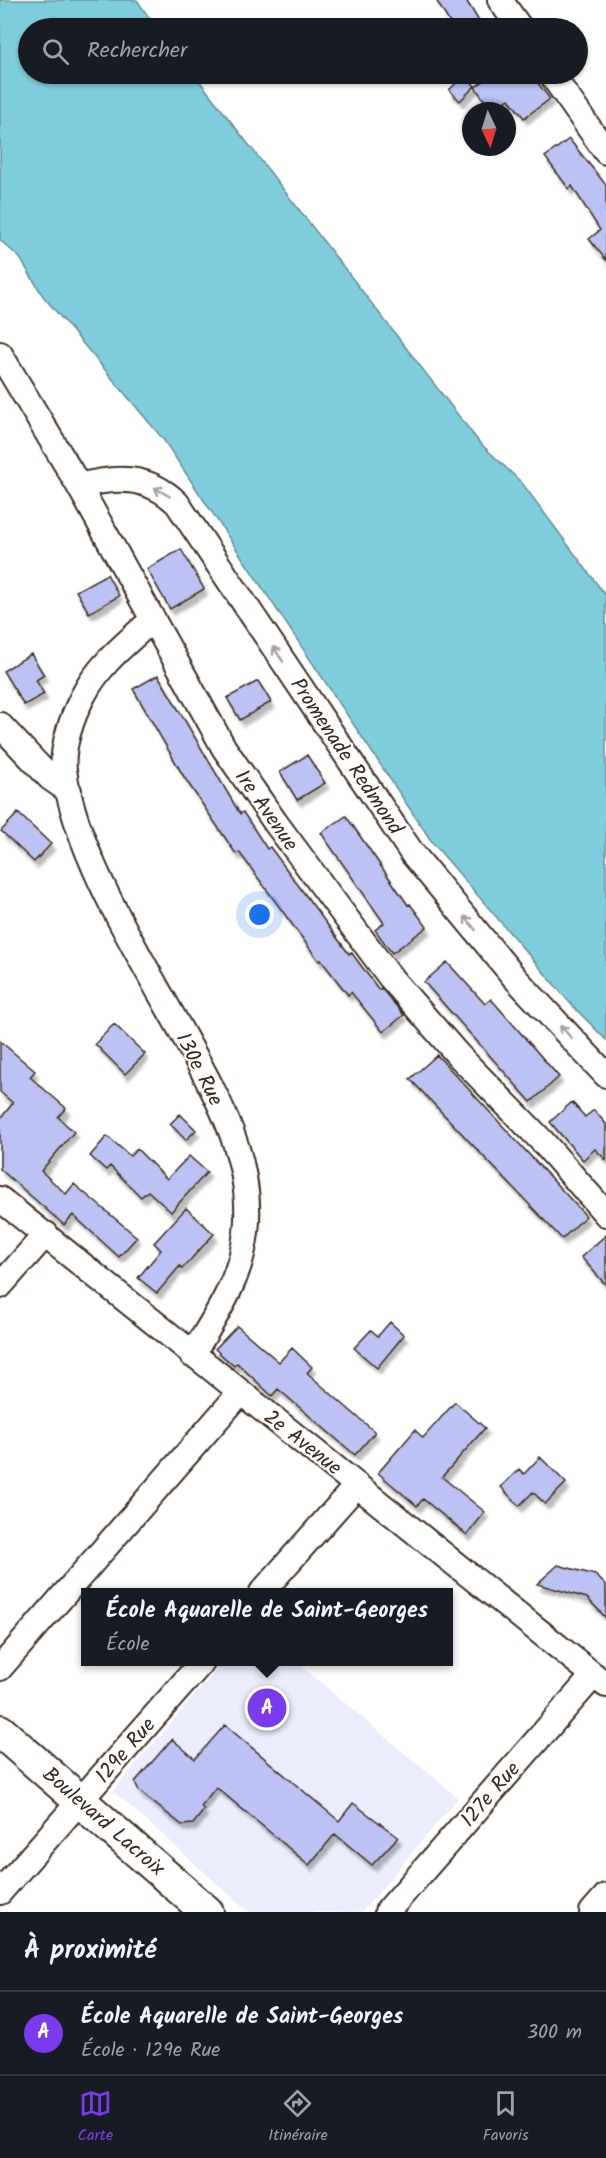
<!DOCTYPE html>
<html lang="fr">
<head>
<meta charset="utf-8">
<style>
	:root { --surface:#171b24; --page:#20242c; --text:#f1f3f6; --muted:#9ea1a6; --line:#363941; --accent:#7c3aed }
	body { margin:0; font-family:Kalam,sans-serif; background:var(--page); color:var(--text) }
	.compass { position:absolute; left:462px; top:102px; width:54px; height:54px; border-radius:50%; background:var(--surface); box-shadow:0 2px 4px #0004; rotate:176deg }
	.you { position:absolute; left:260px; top:915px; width:21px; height:21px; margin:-15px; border:4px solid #fff; border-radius:50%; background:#1a73e8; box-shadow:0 0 0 9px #1a73e833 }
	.badge { display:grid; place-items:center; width:39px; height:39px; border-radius:50%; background:var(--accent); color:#fff; font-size:20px; font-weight:700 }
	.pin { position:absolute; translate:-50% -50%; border:3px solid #fff; box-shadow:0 2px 6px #0006 }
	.popup { position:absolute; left:81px; top:1588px; width:372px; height:78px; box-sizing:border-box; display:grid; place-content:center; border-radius:0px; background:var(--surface); filter:drop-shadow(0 2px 4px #0005); font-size:20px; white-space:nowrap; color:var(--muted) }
	.popup b { font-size:22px; color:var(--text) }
	.popup::after { content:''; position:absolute; left:50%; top:100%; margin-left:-12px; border:12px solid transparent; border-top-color:var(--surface) }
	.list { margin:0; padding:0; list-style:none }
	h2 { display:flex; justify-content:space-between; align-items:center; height:78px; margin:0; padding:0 24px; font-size:26px }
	h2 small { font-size:20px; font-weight:400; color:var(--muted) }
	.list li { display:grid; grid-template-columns:39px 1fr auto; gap:18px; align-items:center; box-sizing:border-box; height:84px; padding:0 24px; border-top:2px solid var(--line) }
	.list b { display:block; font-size:22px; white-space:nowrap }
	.list p { margin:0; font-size:20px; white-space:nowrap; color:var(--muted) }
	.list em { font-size:20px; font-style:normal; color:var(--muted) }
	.icon { flex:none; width:33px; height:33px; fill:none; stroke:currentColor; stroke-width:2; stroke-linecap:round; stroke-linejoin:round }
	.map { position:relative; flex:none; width:606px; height:1912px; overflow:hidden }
	.search { position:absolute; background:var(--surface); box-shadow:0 2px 4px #0004; left:18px; right:18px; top:18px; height:66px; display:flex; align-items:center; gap:15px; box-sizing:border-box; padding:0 21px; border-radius:33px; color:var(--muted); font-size:22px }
	.sheet { height:162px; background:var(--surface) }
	nav { display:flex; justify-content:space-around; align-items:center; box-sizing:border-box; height:84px; border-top:2px solid var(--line); background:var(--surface); font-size:16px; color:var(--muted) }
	nav a { display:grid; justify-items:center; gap:3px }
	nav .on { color:var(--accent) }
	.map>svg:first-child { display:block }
</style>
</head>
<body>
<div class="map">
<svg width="606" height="1912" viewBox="0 0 606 1912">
	<defs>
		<filter id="shadow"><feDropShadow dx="3.5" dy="6" stdDeviation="1.5" flood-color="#0004"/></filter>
	</defs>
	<rect width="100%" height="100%" fill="#fff"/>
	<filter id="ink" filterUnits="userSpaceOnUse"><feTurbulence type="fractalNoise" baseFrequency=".0167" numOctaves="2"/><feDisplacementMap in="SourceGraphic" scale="12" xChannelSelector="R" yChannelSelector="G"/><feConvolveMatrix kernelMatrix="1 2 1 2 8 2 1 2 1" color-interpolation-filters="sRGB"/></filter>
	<g filter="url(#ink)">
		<path fill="#ebedfc" d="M 223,1662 L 296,1662 L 458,1798 L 362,1912 L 249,1912 L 113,1791 Z"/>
		<path fill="#7fcddd" stroke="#648c91" stroke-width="1.5" d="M 0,0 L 137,0 L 156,28 L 28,28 L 28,74 L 194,74 L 479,442 L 522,483 L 606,596 L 606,1040 L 570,1003 L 432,842 L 163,439 L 43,296 L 20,258 L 0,240 Z"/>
		<path fill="#bcc3f4" stroke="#3b2a1e" stroke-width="1.5" filter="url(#shadow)" d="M 436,0 L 466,0 L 483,28 L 453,28 Z
			M 494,74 L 531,74 L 550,99 L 524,118 L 509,99 L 492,111 L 475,87 Z
			M 465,75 L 475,86 L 460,101 L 449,90 Z
			M 569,139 L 606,185 L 606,260 L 589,239 L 600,230 L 572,186 L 569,189 L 545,157 Z
			M 181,549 L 204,589 L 170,609 L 147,569 Z
			M 107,574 L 119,596 L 89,613 L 76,591 Z
			M 31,654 L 44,675 L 36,680 L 44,694 L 24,705 L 3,671 Z
			M 158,675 L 240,814 L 243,812 L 267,849 L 270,847 L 349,954 L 351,952 L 379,990 L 381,988 L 404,1015 L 383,1032 L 351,992 L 348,995 L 321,960 L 319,961 L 239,852 L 236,854 L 184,777 L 133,689 Z
			M 258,681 L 271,702 L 240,720 L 227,698 Z
			M 307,755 L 325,783 L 297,800 L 280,772 Z
			M 18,813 L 51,844 L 34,862 L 1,831 Z
			M 346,816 L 408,905 L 410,904 L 427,927 L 392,953 L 375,930 L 384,923 L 321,833 Z
			M 447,962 L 485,1004 L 491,999 L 559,1077 L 531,1102 L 424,982 Z
			M 114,1024 L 145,1054 L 125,1074 L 95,1044 Z
			M 0,1041 L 35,1071 L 30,1077 L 66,1108 L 58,1117 L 74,1132 L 41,1171 L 66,1194 L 74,1184 L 137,1237 L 119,1257 L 73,1215 L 64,1225 L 0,1169 L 0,1119 L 13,1103 L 0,1092 Z
			M 437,1055 L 586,1216 L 562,1239 L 410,1079 Z
			M 572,1102 L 585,1117 L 594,1110 L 606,1124 L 606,1160 L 595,1149 L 583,1160 L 550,1122 Z
			M 180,1114 L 196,1130 L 186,1140 L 170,1124 Z
			M 107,1136 L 130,1156 L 137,1149 L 167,1179 L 189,1156 L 207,1172 L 171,1212 L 148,1191 L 141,1197 L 110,1166 L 106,1170 L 90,1156 Z
			M 186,1208 L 214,1234 L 182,1269 L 180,1266 L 157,1293 L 138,1278 L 161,1250 L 154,1243 Z
			M 606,1235 L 606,1285 L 581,1257 Z
			M 390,1322 L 404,1335 L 377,1368 L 354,1348 L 371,1330 L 378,1336 Z
			M 237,1326 L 279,1362 L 292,1348 L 312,1367 L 307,1373 L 375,1432 L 355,1455 L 278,1389 L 272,1396 L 237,1363 L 234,1366 L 215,1349 Z
			M 455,1402 L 485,1428 L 442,1477 L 485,1512 L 467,1535 L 423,1499 L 417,1506 L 378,1473 L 415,1430 L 423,1438 Z
			M 540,1457 L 566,1483 L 545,1504 L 533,1492 L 519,1506 L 501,1487 L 519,1469 L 524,1474 Z
			M 558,1565 L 595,1575 L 606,1585 L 606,1618 L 587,1598 L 537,1584 Z
			M 225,1725 L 339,1821 L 353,1803 L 398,1837 L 372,1865 L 335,1834 L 309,1865 L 216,1787 L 201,1806 L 204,1810 L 193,1824 L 182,1825 L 139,1791 L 135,1782 L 172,1739 L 195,1759 Z"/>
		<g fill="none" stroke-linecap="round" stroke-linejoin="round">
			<defs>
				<path id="minor" d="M 500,0 L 520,28
					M 551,74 L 606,152
					M 0,354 L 79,486 L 224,748 L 275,822 L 390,977 L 458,1055 L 542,1141 L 606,1214
					M 79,486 C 116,476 148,475 177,503 L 412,853 L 515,978 L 606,1075
					M 153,619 C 127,643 99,664 83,696 C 73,715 61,747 64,770 C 76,854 139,955 180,1029 C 214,1091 255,1159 246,1232 C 241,1279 216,1316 192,1355
					M 0,725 L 50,778 L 69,791
					M 0,1199 L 606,1685
					M 0,1286 L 46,1234
					M 262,1592 L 357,1485
					M 0,1668 L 240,1393
					M 0,1892 L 202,1662
					M 387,1912 L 594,1675
					M 592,1912 L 606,1896"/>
				<path id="major" d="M 0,1731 L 207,1912"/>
			</defs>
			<use href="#minor" stroke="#3b2a1e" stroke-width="28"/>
			<use href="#major" stroke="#3b2a1e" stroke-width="36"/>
			<use href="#minor" stroke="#fff" stroke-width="24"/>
			<use href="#major" stroke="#fff" stroke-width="32"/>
		</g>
		<defs><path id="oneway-shaft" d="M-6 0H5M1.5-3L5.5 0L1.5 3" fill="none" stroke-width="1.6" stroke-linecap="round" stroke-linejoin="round" transform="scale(1.5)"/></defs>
		<g stroke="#a79f9a">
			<use href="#oneway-shaft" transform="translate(162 492) rotate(-150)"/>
			<use href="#oneway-shaft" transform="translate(278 654) rotate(-124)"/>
			<use href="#oneway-shaft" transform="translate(470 923) rotate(-129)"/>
			<use href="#oneway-shaft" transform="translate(566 1032) rotate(-133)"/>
		</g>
	</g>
	<g text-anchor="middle" stroke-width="4.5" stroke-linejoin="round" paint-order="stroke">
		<g font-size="21" fill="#3b2a1e" stroke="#fff">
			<text transform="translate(347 756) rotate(56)" y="7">Promenade Redmond</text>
			<text transform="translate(267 810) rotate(55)" y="7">1re Avenue</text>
			<text transform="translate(200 1069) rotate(63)" y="7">130e Rue</text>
			<text transform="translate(303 1442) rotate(38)" y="7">2e Avenue</text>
			<text transform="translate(125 1750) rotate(-49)" y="7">129e Rue</text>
			<text transform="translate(490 1794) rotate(-49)" y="7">127e Rue</text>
			<text transform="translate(104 1821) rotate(41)" y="7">Boulevard Lacroix</text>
		</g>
	</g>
</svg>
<svg class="compass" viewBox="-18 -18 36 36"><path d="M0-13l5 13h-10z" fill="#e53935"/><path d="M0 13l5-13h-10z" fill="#9ea1a6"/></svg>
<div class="you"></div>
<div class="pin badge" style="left:267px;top:1708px">A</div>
<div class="popup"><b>École Aquarelle de Saint-Georges</b>École</div>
<div class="search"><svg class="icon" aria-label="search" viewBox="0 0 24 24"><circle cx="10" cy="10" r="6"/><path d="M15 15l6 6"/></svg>Rechercher</div>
</div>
<section class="sheet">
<h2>À proximité<small></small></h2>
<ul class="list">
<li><span class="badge">A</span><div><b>École Aquarelle de Saint-Georges</b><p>École · 129e Rue</p></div><em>300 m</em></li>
</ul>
</section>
<nav>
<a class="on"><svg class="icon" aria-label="map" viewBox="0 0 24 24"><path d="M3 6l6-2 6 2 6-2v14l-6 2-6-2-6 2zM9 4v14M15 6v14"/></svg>Carte</a>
<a><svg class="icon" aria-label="directions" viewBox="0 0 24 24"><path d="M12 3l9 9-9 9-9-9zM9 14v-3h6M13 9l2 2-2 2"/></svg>Itinéraire</a>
<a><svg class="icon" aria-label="saved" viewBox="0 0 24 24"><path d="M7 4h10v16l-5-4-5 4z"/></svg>Favoris</a>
</nav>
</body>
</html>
